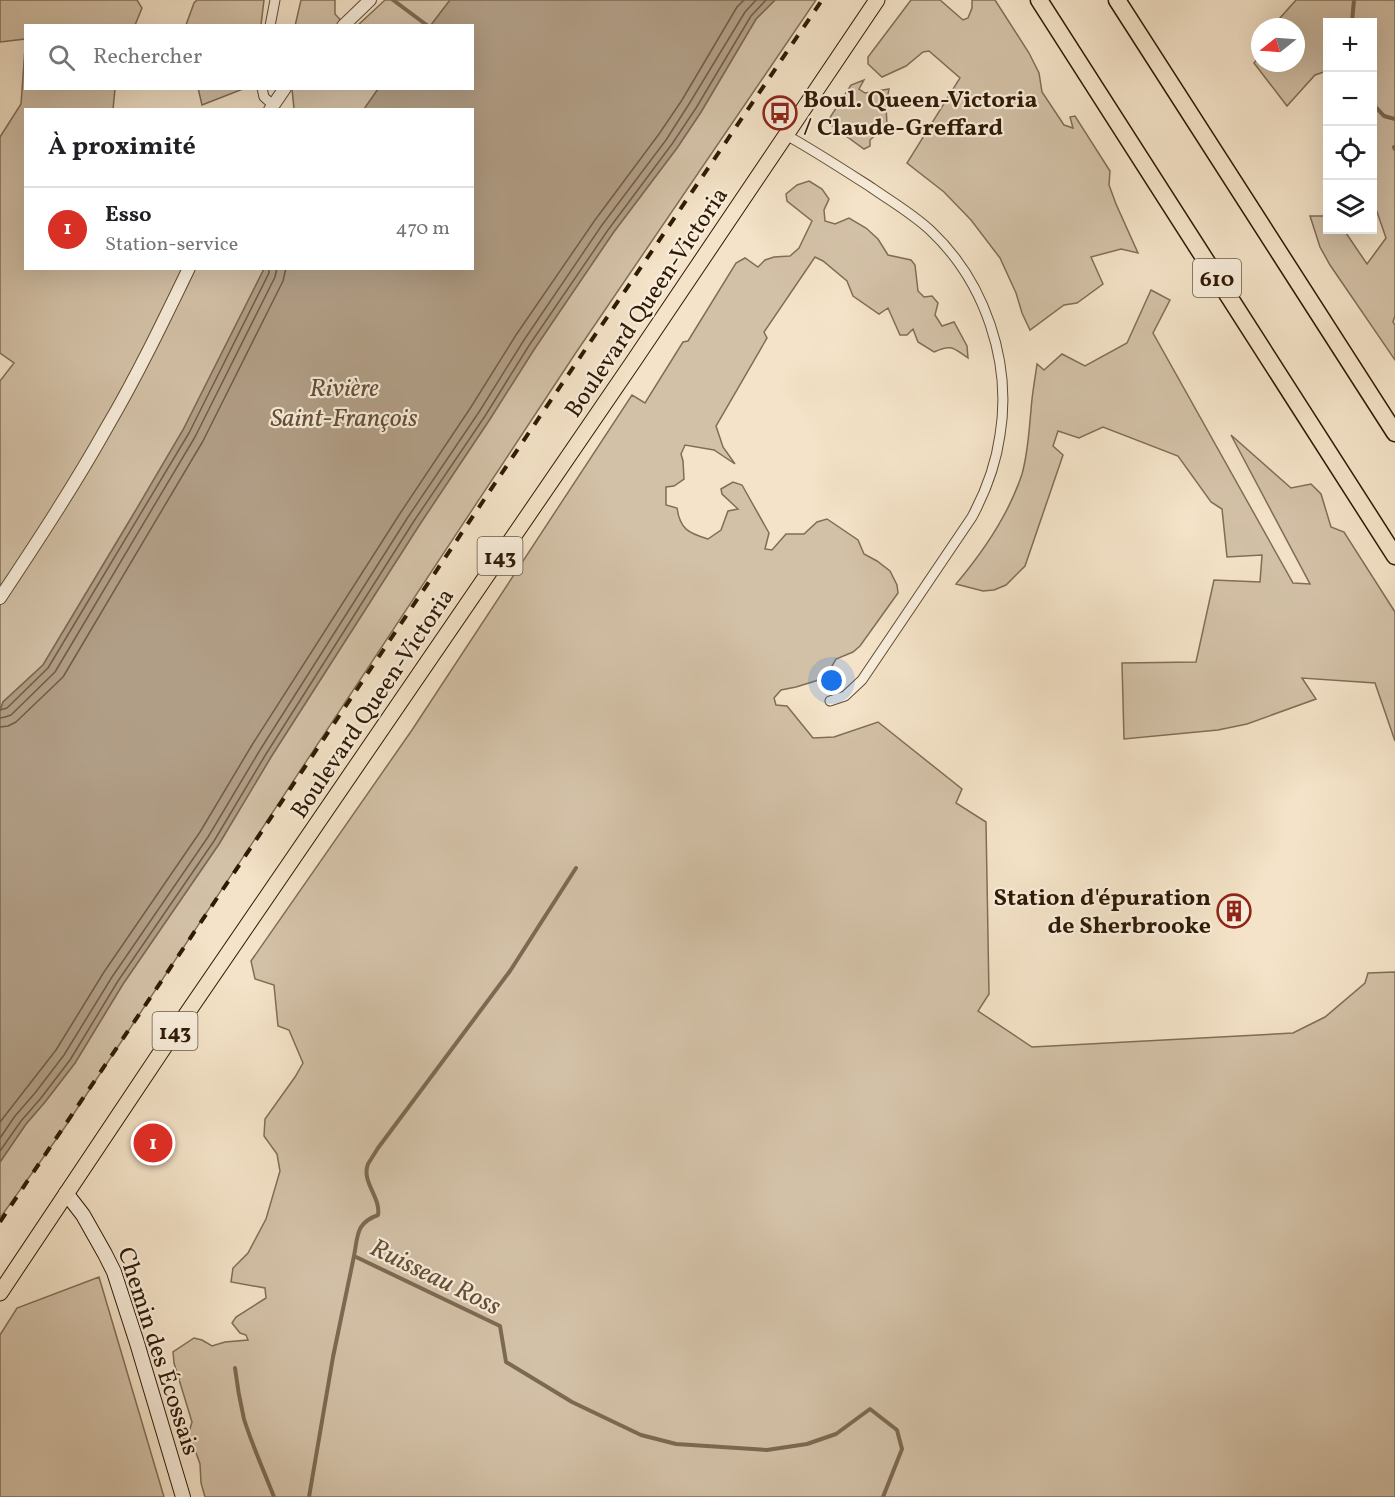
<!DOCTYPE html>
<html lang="fr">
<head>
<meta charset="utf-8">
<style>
	:root { --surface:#fff; --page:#f2f2f2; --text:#202124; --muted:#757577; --line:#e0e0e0; --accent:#d93025 }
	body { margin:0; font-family:Vollkorn,serif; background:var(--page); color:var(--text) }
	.controls { position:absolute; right:18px; top:18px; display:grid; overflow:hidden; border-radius:0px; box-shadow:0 6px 24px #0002 }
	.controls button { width:54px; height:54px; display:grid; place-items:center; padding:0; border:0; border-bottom:2px solid var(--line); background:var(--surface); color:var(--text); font:30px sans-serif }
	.compass { position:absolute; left:1251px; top:18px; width:54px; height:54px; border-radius:50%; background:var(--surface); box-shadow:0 6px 24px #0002; rotate:253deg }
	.you { position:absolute; left:832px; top:681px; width:21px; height:21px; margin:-15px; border:4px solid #fff; border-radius:50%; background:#1a73e8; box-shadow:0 0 0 9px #1a73e833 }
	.badge { display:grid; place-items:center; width:39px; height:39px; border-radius:50%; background:var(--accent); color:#fff; font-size:20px; font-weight:700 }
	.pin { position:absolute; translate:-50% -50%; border:3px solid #fff; box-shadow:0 2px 6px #0006 }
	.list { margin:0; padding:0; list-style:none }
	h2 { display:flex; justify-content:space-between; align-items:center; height:78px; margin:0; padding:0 24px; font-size:26px }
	h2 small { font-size:20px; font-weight:400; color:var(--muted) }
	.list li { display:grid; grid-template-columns:39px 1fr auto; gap:18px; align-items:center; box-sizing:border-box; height:84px; padding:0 24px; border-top:2px solid var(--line) }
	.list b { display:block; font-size:22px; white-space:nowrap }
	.list p { margin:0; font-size:20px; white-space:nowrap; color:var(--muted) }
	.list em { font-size:20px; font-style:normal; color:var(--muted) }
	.icon { flex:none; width:33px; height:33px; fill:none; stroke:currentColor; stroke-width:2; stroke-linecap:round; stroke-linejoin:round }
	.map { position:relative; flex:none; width:1395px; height:1497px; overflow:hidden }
	.search { position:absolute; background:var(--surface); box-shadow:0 6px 24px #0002; left:24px; top:24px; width:450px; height:66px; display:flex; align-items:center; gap:15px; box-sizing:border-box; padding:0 21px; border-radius:0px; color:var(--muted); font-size:22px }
	.panel { position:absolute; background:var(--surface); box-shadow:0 6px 24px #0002; left:24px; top:108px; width:450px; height:162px; border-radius:0px }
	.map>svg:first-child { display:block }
</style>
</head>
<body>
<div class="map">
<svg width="1395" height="1497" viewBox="0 0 1395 1497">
	<rect width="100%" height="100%" fill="#f4e3c8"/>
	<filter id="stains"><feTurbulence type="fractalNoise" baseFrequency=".00333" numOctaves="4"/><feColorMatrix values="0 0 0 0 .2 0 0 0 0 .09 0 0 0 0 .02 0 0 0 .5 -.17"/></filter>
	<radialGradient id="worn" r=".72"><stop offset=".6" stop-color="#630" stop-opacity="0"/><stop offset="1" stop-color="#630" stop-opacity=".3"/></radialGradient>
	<path fill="#d3c1a7" stroke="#816d56" stroke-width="1.5" d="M 0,0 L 137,0 L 142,8 L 135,25 L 26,26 L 25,39 L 0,42 Z
		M 197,0 L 264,0 L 261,25 L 186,25 L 194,3 Z
		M 301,0 L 335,0 L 335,14 L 345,25 L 295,26 Z
		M 385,0 L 450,0 L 431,25 L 357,26 Z
		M 775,0 L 816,0 L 575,354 L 65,1127 L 0,1218 L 0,1162 L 26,1124 L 45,1102 L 75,1063 L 123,984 L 219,844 L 271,757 L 420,524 L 490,419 L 535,348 L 613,233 L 677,148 L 701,112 L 756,19 Z
		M 911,0 L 940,0 L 963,20 L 968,18 L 972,8 L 972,0 L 995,0 L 1029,53 L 1039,73 L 1042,92 L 1064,125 L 1073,128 L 1070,117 L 1075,116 L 1110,171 L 1109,185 L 1116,204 L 1138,253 L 1121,249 L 1091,257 L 1103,284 L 1077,303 L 1064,305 L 1030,330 L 1022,313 L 1016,293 L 1000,258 L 971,220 L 944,192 L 907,163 L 960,78 L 929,51 L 923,52 L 906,66 L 882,77 L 868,64 L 868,57 Z
		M 1296,0 L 1395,0 L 1395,316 L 1393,322 L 1395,325 L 1395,360 L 1330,265 L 1320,247 L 1310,216 L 1327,216 L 1328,230 L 1344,230 L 1367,264 L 1386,238 L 1375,206 L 1373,205 L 1372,22 L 1328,22 L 1327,71 L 1315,75 L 1287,106 L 1254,63 L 1260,56 L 1260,63 L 1287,63 L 1290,66 L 1294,63 L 1296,63 L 1298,59 L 1301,39 L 1296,34 L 1296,27 L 1289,27 L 1280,18 Z
		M 25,48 L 26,88 L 115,89 L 113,109 L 26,110 L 26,268 L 264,269 L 183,430 L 133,515 L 43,665 L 3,702 L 0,711 L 0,381 L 14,363 L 0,353 L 0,137 L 21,104 Z
		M 864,80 L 859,89 L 865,93 L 889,89 L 886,106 L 887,125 L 870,140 L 870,146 L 864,149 L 827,122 L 851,85 Z
		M 198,88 L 243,88 L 243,89 L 202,105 Z
		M 292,89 L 378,89 L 364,110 L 294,109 Z
		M 809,181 L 822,189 L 829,199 L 824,210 L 825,221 L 835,224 L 849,218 L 866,228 L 878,239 L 888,255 L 911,260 L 915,265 L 918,291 L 924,297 L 932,296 L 938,303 L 935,315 L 942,326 L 954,322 L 967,346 L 968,358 C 953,348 952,344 934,352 L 918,342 L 913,329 L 907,335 L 900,335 L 888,308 L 879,314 L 853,296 L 847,281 L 823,261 L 815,257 L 764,332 L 767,338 L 716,426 L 723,447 L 735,464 L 714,450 L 685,445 L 681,454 L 683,461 L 684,479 L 674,486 L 666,487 L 666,505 L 677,508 C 680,529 688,533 708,539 L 721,530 L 728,511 L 738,509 L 722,494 L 721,489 L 733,482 L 742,485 L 769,533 L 765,549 L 772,550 L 786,534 L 804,534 L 817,522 L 827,519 L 858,540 L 864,554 L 877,561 L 890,571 L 897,585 L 898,593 L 860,646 L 853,652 L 836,659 L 825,678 L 796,687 L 781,690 L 774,698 L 776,705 L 787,706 L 813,738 L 834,737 L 878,722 L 962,789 L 956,803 L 986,822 L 989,994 L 978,1011 L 1032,1047 L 1293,1033 L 1325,1017 L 1365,983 L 1368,973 L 1395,972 L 1395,1497 L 205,1497 L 201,1483 L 200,1464 L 194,1447 L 180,1436 L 177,1427 L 176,1416 L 182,1430 L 189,1432 L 192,1422 L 174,1363 L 173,1352 L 194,1338 L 202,1340 L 212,1346 L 225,1342 L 248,1340 L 246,1335 L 240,1333 L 232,1323 L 236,1317 L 266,1298 L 265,1288 L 231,1282 L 233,1268 L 248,1253 L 266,1219 L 280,1171 L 277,1154 L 264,1136 L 265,1119 L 295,1077 L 303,1063 L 289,1030 L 278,1026 L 274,985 L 255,979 L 251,961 L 412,730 L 632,395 L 645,403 L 683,342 L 688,341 L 736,263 L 745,258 L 758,267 L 765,260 L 774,257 L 790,256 L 799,248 L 812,221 L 787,201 L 786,194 L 797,185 Z
		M 1151,290 L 1170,300 L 1153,333 L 1293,583 L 1310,584 L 1231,435 L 1291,488 L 1311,484 L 1321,494 L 1331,527 L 1344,532 L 1395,612 L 1395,741 L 1375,683 L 1302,678 L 1316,699 L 1247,724 L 1218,730 L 1124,739 L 1122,663 L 1196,662 L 1214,580 L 1260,582 L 1262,555 L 1227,557 L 1222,509 L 1211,502 L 1178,456 L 1103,427 L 1079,438 L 1058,431 L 1053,446 L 1063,455 L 1025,566 L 1006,585 L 994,590 L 983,591 L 956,584 C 983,552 1009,514 1022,474 C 1028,453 1029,431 1031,410 C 1032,394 1035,379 1037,364 L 1044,370 L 1062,354 L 1085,366 L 1127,343 Z
		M 99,1277 L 164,1497 L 0,1497 L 0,1335 L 17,1308 Z"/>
	<path fill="#b19e86" stroke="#7d6952" stroke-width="1.5" d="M 450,0 L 775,0 L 756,19 L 701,112 L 677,148 L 613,233 L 535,348 L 490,419 L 420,524 L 271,757 L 219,844 L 123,984 L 75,1063 L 45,1102 L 26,1124 L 0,1162 L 0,711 L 3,702 L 43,665 L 133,515 L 183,430 L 264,269 L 472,268 L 472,110 L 364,109 L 378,89 L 472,88 L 472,26 L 431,25 Z"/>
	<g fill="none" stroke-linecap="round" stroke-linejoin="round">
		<path stroke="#705c46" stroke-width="1.5" d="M 0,710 L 7,708 L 48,668 L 189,433 L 269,273 L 269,268
			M 0,718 L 5,717 L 11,715 L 55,672 L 195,437 L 275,277 L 277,268
			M 0,727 L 8,726 L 16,722 L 63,677 L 203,441 L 283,281 L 286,268
			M 0,1122 L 56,1050 L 104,972 L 200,832 L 252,745 L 401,512 L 471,407 L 516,335 L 595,220 L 659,134 L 682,100 L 737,7 L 744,0
			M 0,1138 L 15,1116 L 35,1093 L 64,1055 L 112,977 L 208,837 L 260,750 L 408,517 L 479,412 L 524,340 L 602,225 L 666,140 L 689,104 L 745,12 L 756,0
			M 0,1151 L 21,1121 L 41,1098 L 70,1060 L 118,981 L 214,841 L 266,754 L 414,521 L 485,416 L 530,344 L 608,230 L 672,144 L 696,108 L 751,16 L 766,0"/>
		<path stroke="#7d6952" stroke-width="4" d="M 393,0 L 428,26
			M 1352,22 L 1354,0
			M 1372,103 L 1384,116 L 1395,119
			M 1395,147 L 1394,147 L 1395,149
			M 354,1256 C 358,1235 356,1223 378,1215 C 381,1197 361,1182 368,1164 C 371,1159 375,1153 378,1148 L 510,971 L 576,868
			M 235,1368 C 237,1385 240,1402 244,1419 C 252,1445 264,1471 274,1497
			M 309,1497 L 333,1357 L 354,1256 L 500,1326 L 506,1362 L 572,1402 L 641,1435 L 676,1444 L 767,1450 L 807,1444 L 836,1434 L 870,1409 L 897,1430 L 902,1449 L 883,1497"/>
		<defs>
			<path id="minor" d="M 270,26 L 275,0
				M 262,88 L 264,97 L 273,105
				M 786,135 C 815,151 844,170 872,188 C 892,202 913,214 931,231 C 985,282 1012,362 1000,435 C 996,464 986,491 972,517 L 862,680 L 845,696 L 830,701"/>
			<path id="tertiary" d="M 343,26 L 370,0
				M 270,110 L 285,88
				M 0,598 C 37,542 74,486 107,427 C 137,376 163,322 189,268"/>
			<path id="secondary" d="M 66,1193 L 83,1215 L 105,1254 L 114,1272 L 137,1343 L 183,1497"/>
			<path id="primary" d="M 0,1293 L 179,1025 L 633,362 L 877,0"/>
			<path id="motorway" d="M 1039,0 L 1395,556
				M 1117,0 L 1395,433"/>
		</defs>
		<use href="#minor" stroke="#604c36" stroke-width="11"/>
		<use href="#tertiary" stroke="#604c36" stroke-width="14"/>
		<use href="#secondary" stroke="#2f1905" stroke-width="16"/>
		<use href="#primary" stroke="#2f1905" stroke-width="17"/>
		<use href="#motorway" stroke="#2f1905" stroke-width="19"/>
		<use href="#minor" stroke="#f8eddb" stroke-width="9"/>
		<use href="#tertiary" stroke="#f8eddb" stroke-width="12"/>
		<use href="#secondary" stroke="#f8eddb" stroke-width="14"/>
		<use href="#primary" stroke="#f4e3c8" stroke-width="15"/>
		<use href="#motorway" stroke="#f4e3c8" stroke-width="16"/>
		<path stroke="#2f1905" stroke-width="4" stroke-dasharray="10 10" stroke-linecap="butt" d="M 0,1222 L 528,434 L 822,0"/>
	</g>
	<defs>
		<symbol id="bus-ring" viewBox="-11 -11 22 22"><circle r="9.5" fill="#f8eddb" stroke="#8f2418" stroke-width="1.5"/><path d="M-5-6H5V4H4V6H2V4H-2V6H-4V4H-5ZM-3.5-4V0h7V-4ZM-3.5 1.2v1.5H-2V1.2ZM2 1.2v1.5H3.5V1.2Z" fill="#8f2418"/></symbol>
		<symbol id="building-ring" viewBox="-11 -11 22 22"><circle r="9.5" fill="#f8eddb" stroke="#8f2418" stroke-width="1.5"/><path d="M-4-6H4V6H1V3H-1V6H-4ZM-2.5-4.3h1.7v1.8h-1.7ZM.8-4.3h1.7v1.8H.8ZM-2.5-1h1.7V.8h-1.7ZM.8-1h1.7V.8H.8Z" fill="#8f2418"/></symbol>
	</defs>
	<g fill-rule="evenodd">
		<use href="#bus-ring" x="761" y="94" width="38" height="38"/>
		<use href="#building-ring" x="1215" y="892" width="38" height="38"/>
	</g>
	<g text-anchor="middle" stroke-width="4.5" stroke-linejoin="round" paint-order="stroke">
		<g fill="#f8eddb" stroke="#6b5945" stroke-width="1.5">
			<rect x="1193" y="259" width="48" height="38" rx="4.5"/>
			<rect x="477.5" y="537" width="45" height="38" rx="4.5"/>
			<rect x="152.5" y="1012" width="45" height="38" rx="4.5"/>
		</g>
		<g font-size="22" font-weight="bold" fill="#2f1905">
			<text x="1217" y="286">610</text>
			<text x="500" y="564">143</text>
			<text x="175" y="1039">143</text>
		</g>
		<g font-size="24" font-weight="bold" fill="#2f1905" stroke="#f8eddb" text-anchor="start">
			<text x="803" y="107">Boul. Queen-Victoria<tspan x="803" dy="28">/ Claude-Greffard</tspan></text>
			<text x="1211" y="905" text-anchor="end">Station d'épuration<tspan x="1211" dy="28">de Sherbrooke</tspan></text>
		</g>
		<g font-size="24" fill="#2f1905" stroke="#f8eddb">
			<text transform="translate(646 302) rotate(-56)" y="8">Boulevard Queen-Victoria</text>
			<text transform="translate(372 703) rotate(-56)" y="8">Boulevard Queen-Victoria</text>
			<text transform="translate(159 1351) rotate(72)" y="8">Chemin des Écossais</text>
		</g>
		<g font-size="26" font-style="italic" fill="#634e39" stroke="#f8eddb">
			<text x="344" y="396">Rivière<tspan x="344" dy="30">Saint-François</tspan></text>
			<text transform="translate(436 1276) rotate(26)" y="9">Ruisseau Ross</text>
		</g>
	</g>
	<rect width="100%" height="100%" filter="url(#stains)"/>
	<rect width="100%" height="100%" fill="url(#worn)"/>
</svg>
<div class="controls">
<button>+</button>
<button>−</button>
<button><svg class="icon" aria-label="locate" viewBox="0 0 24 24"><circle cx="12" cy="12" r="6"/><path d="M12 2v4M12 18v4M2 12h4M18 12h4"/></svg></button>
<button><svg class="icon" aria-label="layers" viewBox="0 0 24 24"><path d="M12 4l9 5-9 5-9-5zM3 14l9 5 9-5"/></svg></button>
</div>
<svg class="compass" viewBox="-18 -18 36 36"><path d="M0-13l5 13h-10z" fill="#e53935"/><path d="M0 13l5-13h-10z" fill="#757577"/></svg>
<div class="you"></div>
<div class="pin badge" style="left:153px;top:1143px">1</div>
<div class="search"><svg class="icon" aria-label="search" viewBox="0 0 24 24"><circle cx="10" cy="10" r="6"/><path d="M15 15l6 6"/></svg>Rechercher</div>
<section class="panel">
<h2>À proximité<small></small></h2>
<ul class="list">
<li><span class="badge">1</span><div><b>Esso</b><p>Station-service</p></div><em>470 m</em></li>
</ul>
</section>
</div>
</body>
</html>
